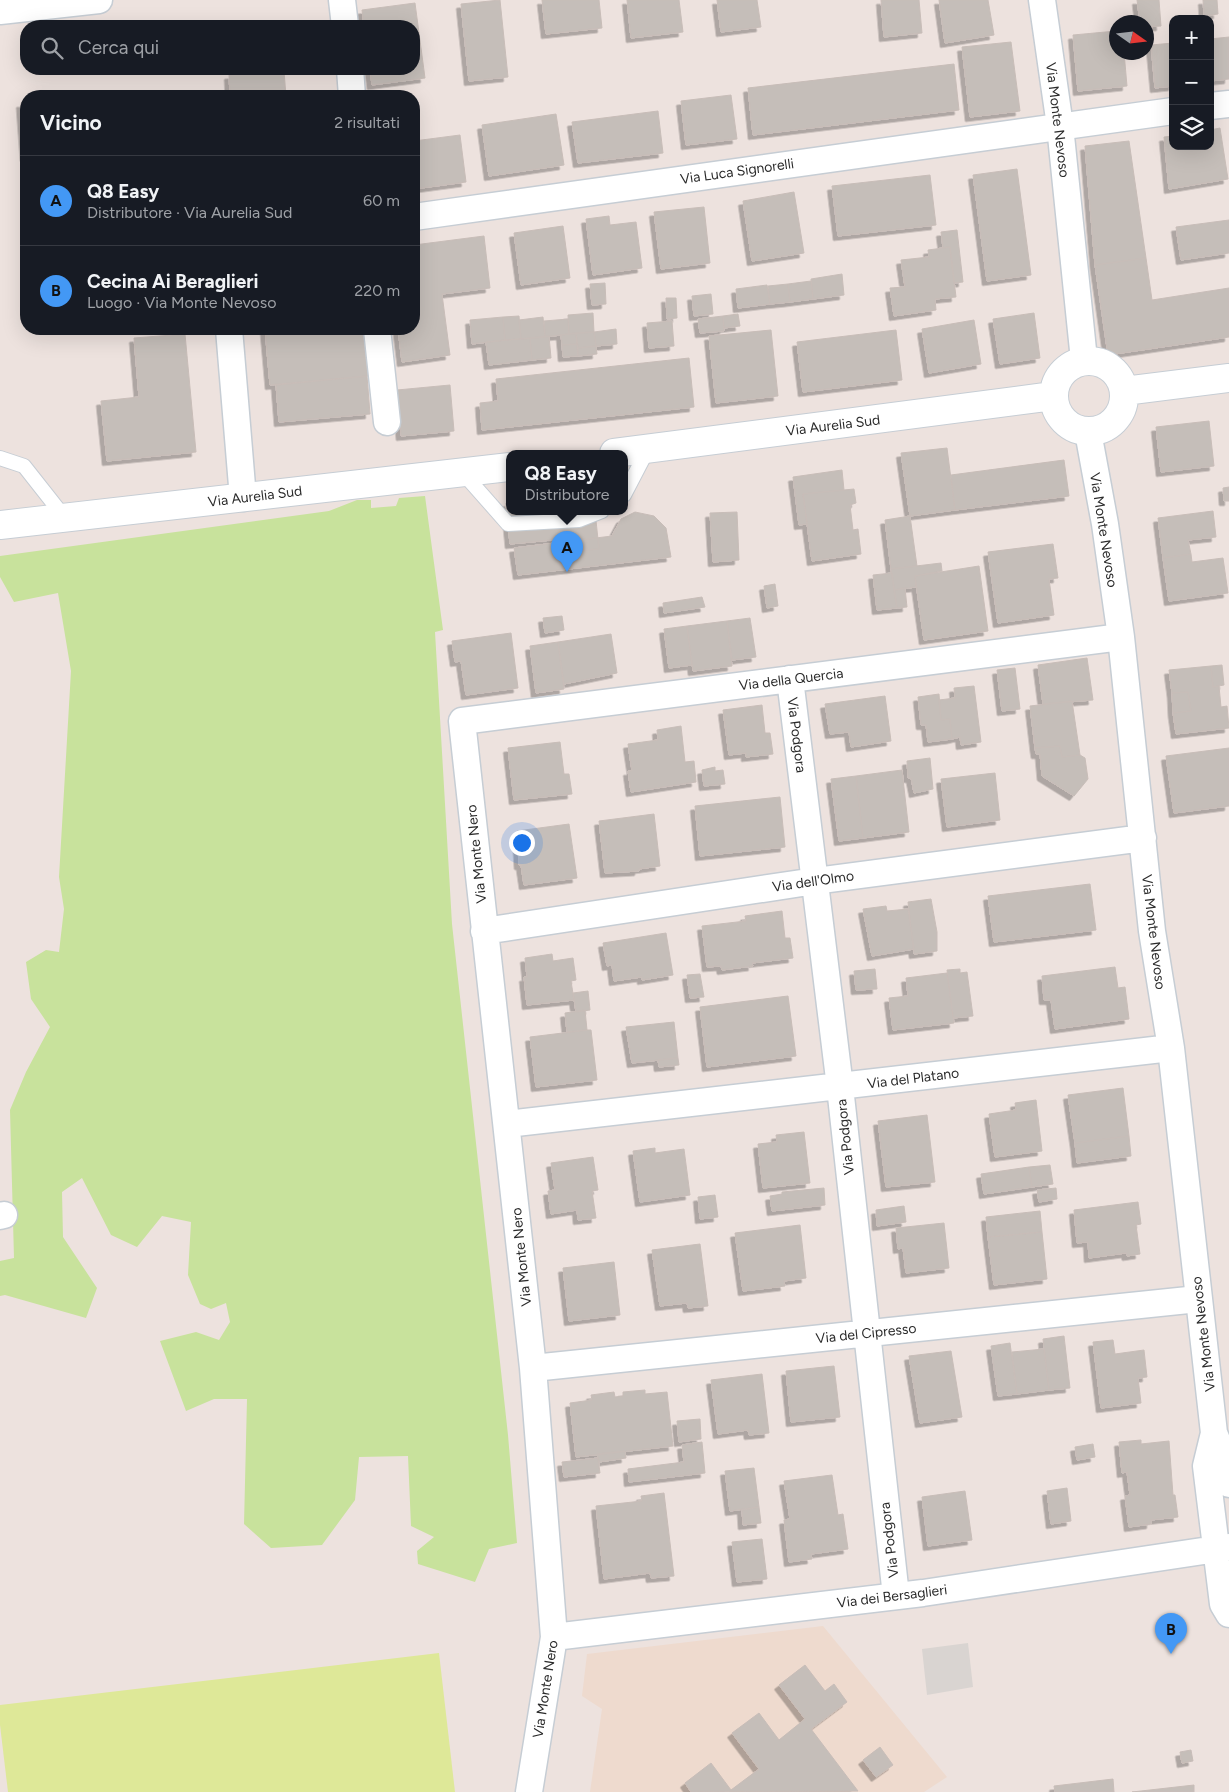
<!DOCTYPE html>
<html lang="it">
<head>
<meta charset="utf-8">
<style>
	:root { --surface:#171b24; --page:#20242c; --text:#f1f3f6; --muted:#9ea1a6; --line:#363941; --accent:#4398f5 }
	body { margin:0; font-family:Figtree,sans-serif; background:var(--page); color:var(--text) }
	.controls { position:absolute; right:15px; top:15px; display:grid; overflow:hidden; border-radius:10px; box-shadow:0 5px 20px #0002 }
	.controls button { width:45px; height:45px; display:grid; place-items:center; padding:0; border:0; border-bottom:1px solid var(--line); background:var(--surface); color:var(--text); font:25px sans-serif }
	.compass { position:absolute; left:1109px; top:15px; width:45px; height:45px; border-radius:50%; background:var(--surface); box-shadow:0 5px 20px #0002; rotate:104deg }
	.you { position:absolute; left:521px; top:842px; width:18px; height:18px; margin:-12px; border:4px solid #fff; border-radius:50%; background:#1a73e8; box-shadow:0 0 0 8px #1a73e833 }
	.badge { display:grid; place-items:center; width:32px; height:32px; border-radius:50%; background:var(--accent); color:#111; font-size:16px; font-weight:700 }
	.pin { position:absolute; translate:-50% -41px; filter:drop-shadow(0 1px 2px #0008) }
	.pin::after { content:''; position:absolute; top:26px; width:18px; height:15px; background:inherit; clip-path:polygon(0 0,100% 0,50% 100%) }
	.popup { position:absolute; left:506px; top:450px; width:122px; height:65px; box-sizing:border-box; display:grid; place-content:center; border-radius:10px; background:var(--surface); filter:drop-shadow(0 1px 4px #0005); font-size:16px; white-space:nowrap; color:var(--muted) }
	.popup b { font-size:19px; color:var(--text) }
	.popup::after { content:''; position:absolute; left:50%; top:100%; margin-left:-10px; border:10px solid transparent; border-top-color:var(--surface) }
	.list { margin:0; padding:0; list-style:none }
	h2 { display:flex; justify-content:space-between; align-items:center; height:65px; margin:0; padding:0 20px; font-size:21px }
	h2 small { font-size:16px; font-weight:400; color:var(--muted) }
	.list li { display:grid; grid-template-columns:32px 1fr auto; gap:15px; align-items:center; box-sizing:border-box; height:90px; padding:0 20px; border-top:1px solid var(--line) }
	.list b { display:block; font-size:19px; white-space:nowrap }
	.list p { margin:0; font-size:16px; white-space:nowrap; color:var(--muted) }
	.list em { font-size:16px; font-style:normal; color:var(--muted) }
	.icon { flex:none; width:28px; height:28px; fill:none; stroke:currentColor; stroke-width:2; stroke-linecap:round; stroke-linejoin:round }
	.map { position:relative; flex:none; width:1229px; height:1792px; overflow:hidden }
	.search { position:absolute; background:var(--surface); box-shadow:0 5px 20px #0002; left:20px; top:20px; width:400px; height:55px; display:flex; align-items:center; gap:12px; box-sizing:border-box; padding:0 18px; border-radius:20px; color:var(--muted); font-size:19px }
	.panel { position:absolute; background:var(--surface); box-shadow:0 5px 20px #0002; left:20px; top:90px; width:400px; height:245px; border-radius:20px }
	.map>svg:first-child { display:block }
</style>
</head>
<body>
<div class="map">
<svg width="1229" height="1792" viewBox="0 0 1229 1792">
	<defs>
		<filter id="shadow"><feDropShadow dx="-4.5" dy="4.5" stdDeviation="0" flood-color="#0004"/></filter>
	</defs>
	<rect width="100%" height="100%" fill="#ede2de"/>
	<path fill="#eedace" d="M 823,1626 L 947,1777 L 924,1792 L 590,1792 L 602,1709 L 582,1696 L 587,1654 Z"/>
	<path fill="#c8e29c" d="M 425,496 L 443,630 L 435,632 L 452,924 L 508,1435 L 517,1543 L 489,1549 L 475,1582 L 418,1564 L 417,1551 L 434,1537 L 411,1526 L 408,1456 L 359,1457 L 355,1500 L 322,1545 L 271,1548 L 244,1524 L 247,1399 L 214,1399 L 186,1411 L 160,1341 L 196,1332 L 219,1340 L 230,1322 L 226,1303 L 211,1309 L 200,1304 L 188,1275 L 191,1222 L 162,1216 L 137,1247 L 111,1235 L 82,1178 L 62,1192 L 63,1237 L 97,1288 L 86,1318 L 5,1295 L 0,1296 L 0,1261 L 14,1258 L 10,1110 L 26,1072 L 50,1027 L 31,999 L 26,962 L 46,950 L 59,952 L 64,909 L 59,877 L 71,671 L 58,593 L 14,602 L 0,577 L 0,556 L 329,511 L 357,500 L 371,500 L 371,508 L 396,506 L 399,498 Z"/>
	<path fill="#dee898" d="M 439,1653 L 455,1792 L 8,1792 L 0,1725 L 0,1705 Z"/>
	<path fill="#d9d4d1" d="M 968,1643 L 973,1687 L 927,1695 L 922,1649 Z"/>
	<path fill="#c5beb9" stroke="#c8bdb8" filter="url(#shadow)" d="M 500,0 L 508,77 L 469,81 L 461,4 Z
		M 542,0 L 599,0 L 602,28 L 546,34 Z
		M 627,0 L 679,0 L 683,32 L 631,38 Z
		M 717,0 L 757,0 L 761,27 L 721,32 Z
		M 881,0 L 919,0 L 922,33 L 884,37 Z
		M 939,0 L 988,0 L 994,35 L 945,43 Z
		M 1137,0 L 1159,0 L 1161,26 L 1146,27 L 1146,22 L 1140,22 Z
		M 1203,0 L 1217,0 L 1218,14 L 1204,16 Z
		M 415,3 L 425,78 L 372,85 L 370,69 L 414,69 L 414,26 L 364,26 L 362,10 Z
		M 1116,31 L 1116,52 L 1124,52 L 1127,86 L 1078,91 L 1073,35 Z
		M 1229,37 L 1229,79 L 1210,81 L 1210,39 Z
		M 1011,42 L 1020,111 L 970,117 L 962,47 Z
		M 1173,43 L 1173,86 L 1155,88 L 1151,45 Z
		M 954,64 L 959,110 L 753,135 L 748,88 Z
		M 284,71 L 286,96 L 230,96 L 229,75 Z
		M 731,95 L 737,139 L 686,145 L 681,101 Z
		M 21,103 L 26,103 L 26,157 L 25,157 Z
		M 658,111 L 663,153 L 578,163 L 572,122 Z
		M 556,114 L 564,165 L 489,176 L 482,125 Z
		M 1220,128 L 1228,179 L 1169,189 L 1164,137 L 1173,136 L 1173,146 L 1210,146 L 1210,130 Z
		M 460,135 L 466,182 L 414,189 L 414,141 Z
		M 1129,141 L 1146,258 L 1095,265 L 1085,146 Z
		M 1017,169 L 1031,275 L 987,281 L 973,175 Z
		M 930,175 L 936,225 L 838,236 L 832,186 Z
		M 794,192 L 804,253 L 752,261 L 743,201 Z
		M 704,207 L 710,263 L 661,269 L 654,212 Z
		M 609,216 L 610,225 L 636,222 L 642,268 L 593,275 L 586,219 Z
		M 1229,220 L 1229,253 L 1181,260 L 1176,227 Z
		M 563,226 L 570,278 L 521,285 L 514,233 Z
		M 957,230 L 963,282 L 954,283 L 950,247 L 943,248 L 941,232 Z
		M 484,236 L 490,288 L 442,294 L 450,355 L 402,362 L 398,329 L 414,329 L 414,245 Z
		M 950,247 L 956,297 L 935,299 L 936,310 L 894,316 L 890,288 L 905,287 L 901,260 L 929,257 L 928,250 Z
		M 1146,258 L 1152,300 L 1229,288 L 1229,337 L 1108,355 L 1095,265 Z
		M 842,274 L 844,295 L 813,299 L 811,279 Z
		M 811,281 L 813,299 L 790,302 L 788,284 Z
		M 605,283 L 606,304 L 592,305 L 590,284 Z
		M 788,284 L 790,302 L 770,304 L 768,286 Z
		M 767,285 L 770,304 L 738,308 L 736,289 Z
		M 711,294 L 713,314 L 694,316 L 692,296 Z
		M 666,298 L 676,298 L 677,318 L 667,319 Z
		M 593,313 L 594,332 L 569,334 L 568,315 Z
		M 1034,313 L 1040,358 L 1000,364 L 993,319 Z
		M 738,314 L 740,326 L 724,328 L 723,316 Z
		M 519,316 L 521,339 L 505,340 L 503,317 Z
		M 723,316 L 724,331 L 700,333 L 698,319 Z
		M 503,317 L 505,340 L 472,344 L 470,320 Z
		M 543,317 L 545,337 L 521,339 L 519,320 Z
		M 568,319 L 569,334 L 545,337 L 544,321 Z
		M 974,320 L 981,364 L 929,373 L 922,329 Z
		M 672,321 L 674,346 L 649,348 L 647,323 Z
		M 265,329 L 363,329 L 368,376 L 270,385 Z
		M 616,329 L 617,344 L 596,346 L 594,332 Z
		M 771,330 L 778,396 L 716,403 L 709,336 Z
		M 896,330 L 902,380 L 803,392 L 797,342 Z
		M 594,332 L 596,346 L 578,348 L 576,333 Z
		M 576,333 L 577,344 L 562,345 L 561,335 Z
		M 185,334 L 196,452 L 107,461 L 101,401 L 139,397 L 134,338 Z
		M 549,336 L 551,358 L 532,360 L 530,338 Z
		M 530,338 L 532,360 L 489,365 L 486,342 Z
		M 577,344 L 578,356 L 563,357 L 562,345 Z
		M 596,346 L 597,354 L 578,356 L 578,348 Z
		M 689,358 L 694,407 L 482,430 L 480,403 L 498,401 L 496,379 Z
		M 367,376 L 370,414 L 279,422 L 276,385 Z
		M 450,385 L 454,431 L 401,436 L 397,390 Z
		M 1209,421 L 1214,466 L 1161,472 L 1156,427 Z
		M 947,448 L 955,510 L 910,516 L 901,453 Z
		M 1064,460 L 1069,496 L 955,510 L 951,475 Z
		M 842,470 L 844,490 L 803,494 L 807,524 L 799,525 L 793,477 Z
		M 1229,487 L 1229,501 L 1224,501 L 1223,488 Z
		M 854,489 L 856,503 L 850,505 L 853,530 L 858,529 L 861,554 L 812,561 L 803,494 Z
		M 510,502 L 510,511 L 595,511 L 599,549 L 564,552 L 563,539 L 510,544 L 506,503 Z
		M 1213,511 L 1216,537 L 1188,540 L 1191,554 L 1163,558 L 1158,518 Z
		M 635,512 L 654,516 L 666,528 L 671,557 L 518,575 L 514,548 L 612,536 L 621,519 Z
		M 737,512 L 739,560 L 713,562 L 710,513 Z
		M 910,516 L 917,566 L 891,569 L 885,520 Z
		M 1053,544 L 1058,578 L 1049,579 L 1054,615 L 998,623 L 988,552 Z
		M 1191,554 L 1192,562 L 1223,558 L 1228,593 L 1169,601 L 1163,558 Z
		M 941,563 L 942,571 L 915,576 L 916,587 L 894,590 L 891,569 Z
		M 979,566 L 988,631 L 924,640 L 915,576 Z
		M 892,573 L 897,608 L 877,610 L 873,575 Z
		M 775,584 L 778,606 L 767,608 L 764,586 Z
		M 905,588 L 907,607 L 897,608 L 894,590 Z
		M 702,597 L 705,607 L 664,613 L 663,603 Z
		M 562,616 L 564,630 L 545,633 L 543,618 Z
		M 750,618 L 756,657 L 732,660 L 727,621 Z
		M 727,621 L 732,666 L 693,671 L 687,626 Z
		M 687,626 L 692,665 L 669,668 L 664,629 Z
		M 511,633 L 518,688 L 466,695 L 461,661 L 455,662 L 452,641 Z
		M 611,634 L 617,673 L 564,684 L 558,642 Z
		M 558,642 L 564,689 L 536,693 L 530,646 Z
		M 1087,658 L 1093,700 L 1043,704 L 1038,665 Z
		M 1222,665 L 1224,685 L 1213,687 L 1211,666 Z
		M 1211,666 L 1213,687 L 1219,686 L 1221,707 L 1227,706 L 1229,728 L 1176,734 L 1173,713 L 1191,711 L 1188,692 L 1172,693 L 1169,670 Z
		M 1015,668 L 1020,709 L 1002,711 L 997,670 Z
		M 974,686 L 981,742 L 961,745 L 960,737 L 952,739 L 950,719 L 941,720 L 939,700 L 955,698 L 954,688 Z
		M 1188,692 L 1191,711 L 1173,713 L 1172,693 Z
		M 939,694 L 941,720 L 950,719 L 952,739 L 928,742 L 926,725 L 921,725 L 918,697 Z
		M 885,696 L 891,741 L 851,747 L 849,732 L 830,734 L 825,704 Z
		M 1072,701 L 1080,755 L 1062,757 L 1060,746 L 1035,748 L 1030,706 Z
		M 762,705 L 765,733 L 770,733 L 773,754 L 746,757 L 746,753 L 729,755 L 723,710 Z
		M 681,726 L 685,762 L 694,761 L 696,782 L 631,792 L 628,771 L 632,771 L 628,744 L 658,740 L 657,730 Z
		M 560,742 L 564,774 L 569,774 L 572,794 L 514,800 L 508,748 Z
		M 1060,746 L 1062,757 L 1080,755 L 1085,758 L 1088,779 L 1074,796 L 1042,776 L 1040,754 L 1036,754 L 1035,748 Z
		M 1229,748 L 1229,806 L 1174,813 L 1166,756 Z
		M 930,758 L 933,789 L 914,793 L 911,778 L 908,778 L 907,761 Z
		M 715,767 L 715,771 L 723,770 L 725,784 L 704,786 L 702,770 Z
		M 902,770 L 909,832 L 863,838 L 856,776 Z
		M 995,773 L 1000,820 L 947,827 L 941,779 Z
		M 856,776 L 863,838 L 839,841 L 831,779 Z
		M 780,797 L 785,847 L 700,856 L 695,806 Z
		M 654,814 L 660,866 L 639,869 L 639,871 L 605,873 L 599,821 Z
		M 569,824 L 577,878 L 524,885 L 521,865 L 519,865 L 517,831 Z
		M 1090,884 L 1096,930 L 994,942 L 988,896 Z
		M 931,899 L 937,932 L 937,951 L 914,954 L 908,902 Z
		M 886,906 L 887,911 L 908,909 L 914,949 L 872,956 L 863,909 Z
		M 782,911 L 785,938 L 790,938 L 793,958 L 752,963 L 753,966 L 722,970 L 721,966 L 707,967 L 702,926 L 746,921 L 745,916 Z
		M 666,933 L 673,975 L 642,980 L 642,977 L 614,981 L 612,965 L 607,966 L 603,943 Z
		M 552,954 L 553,961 L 573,958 L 576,980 L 571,981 L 574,1000 L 527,1005 L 524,977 L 527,977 L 525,958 Z
		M 1115,967 L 1118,988 L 1125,987 L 1129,1019 L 1055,1029 L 1051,1000 L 1044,1000 L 1042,976 Z
		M 875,969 L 877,989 L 856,990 L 854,971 Z
		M 960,969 L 960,973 L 967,972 L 973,1016 L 953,1018 L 947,970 Z
		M 947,973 L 954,1023 L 893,1030 L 889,998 L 908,996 L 906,978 Z
		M 700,974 L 704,997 L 690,998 L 687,975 Z
		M 588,991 L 590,1010 L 576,1012 L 573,993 Z
		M 788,996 L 796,1056 L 707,1067 L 700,1007 Z
		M 585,1010 L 587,1030 L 567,1032 L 565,1013 Z
		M 674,1022 L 678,1058 L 632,1063 L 626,1027 Z
		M 587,1030 L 591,1030 L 597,1080 L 536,1087 L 530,1037 Z
		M 678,1058 L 679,1065 L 659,1067 L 658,1060 Z
		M 1123,1088 L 1129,1136 L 1075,1143 L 1068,1095 Z
		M 1036,1100 L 1042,1151 L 995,1157 L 989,1114 L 1016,1110 L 1015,1103 Z
		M 927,1115 L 935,1182 L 886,1187 L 878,1121 Z
		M 804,1132 L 810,1183 L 763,1188 L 758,1144 L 777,1142 L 776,1135 Z
		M 1129,1136 L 1131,1156 L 1077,1163 L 1075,1143 Z
		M 655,1148 L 655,1153 L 684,1149 L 690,1195 L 640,1202 L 633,1151 Z
		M 593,1157 L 598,1190 L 592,1191 L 596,1218 L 578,1220 L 577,1210 L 551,1214 L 548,1191 L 555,1190 L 551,1163 Z
		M 1050,1165 L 1053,1184 L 1032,1187 L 1029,1167 Z
		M 1029,1167 L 1032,1187 L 984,1194 L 981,1174 Z
		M 824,1188 L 825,1205 L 772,1211 L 770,1196 L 782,1194 L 782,1192 Z
		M 1056,1188 L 1057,1199 L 1039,1202 L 1037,1190 Z
		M 715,1195 L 718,1217 L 700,1219 L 698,1197 Z
		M 1138,1202 L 1141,1224 L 1136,1225 L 1140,1254 L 1127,1256 L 1126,1253 L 1089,1258 L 1088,1242 L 1077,1243 L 1074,1210 Z
		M 904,1206 L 906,1222 L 877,1226 L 876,1210 Z
		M 1040,1211 L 1042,1232 L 988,1237 L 986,1217 Z
		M 944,1223 L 949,1268 L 906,1273 L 903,1248 L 898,1249 L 896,1228 Z
		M 800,1225 L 806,1278 L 784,1281 L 785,1286 L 743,1291 L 735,1233 Z
		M 1042,1232 L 1047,1279 L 994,1285 L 988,1237 Z
		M 700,1244 L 708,1306 L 688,1308 L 687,1303 L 660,1306 L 652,1250 Z
		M 614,1262 L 620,1315 L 569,1321 L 563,1268 Z
		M 1064,1336 L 1070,1388 L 1049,1390 L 1043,1339 Z
		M 1113,1340 L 1115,1354 L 1144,1350 L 1147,1377 L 1138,1378 L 1141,1403 L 1101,1408 L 1093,1342 Z
		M 1010,1343 L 1017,1394 L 998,1396 L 991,1346 Z
		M 1044,1349 L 1049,1390 L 1017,1394 L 1012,1352 Z
		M 951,1351 L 962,1417 L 920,1423 L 909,1356 Z
		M 834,1366 L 840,1417 L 791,1422 L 786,1371 Z
		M 762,1374 L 769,1433 L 749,1435 L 748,1430 L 718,1434 L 711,1380 Z
		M 645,1390 L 645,1394 L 667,1392 L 673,1446 L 576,1457 L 570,1403 L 592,1400 L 591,1395 L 614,1392 L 615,1397 L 623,1396 L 623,1392 Z
		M 700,1419 L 701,1439 L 679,1442 L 677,1421 Z
		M 1141,1440 L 1141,1444 L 1169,1441 L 1173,1495 L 1175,1495 L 1178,1517 L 1151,1520 L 1151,1524 L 1129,1527 L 1125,1496 L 1130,1495 L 1127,1472 L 1122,1473 L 1119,1442 Z
		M 702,1442 L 705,1473 L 629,1482 L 628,1469 L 684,1462 L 682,1445 Z
		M 1093,1444 L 1095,1457 L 1077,1460 L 1075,1447 Z
		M 625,1451 L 626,1458 L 599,1462 L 597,1454 Z
		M 598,1458 L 600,1473 L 564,1477 L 562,1462 Z
		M 754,1468 L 759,1507 L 730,1511 L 725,1471 Z
		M 832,1475 L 838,1515 L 843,1514 L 848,1549 L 811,1554 L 812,1559 L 789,1562 L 784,1520 L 790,1519 L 784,1481 Z
		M 1067,1488 L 1071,1521 L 1051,1524 L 1047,1491 Z
		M 965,1491 L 972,1540 L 928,1546 L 922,1497 Z
		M 664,1493 L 674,1576 L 651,1578 L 650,1573 L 604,1579 L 596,1506 L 642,1501 L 641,1496 Z
		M 759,1507 L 761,1523 L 743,1525 L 742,1510 Z
		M 762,1539 L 767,1579 L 737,1582 L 732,1542 Z
		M 805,1665 L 825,1691 L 834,1684 L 847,1702 L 811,1729 L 858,1791 L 691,1792 L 685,1783 L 711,1763 L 731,1790 L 759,1769 L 732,1733 L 759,1713 L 779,1740 L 805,1719 L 779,1685 Z
		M 880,1747 L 893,1765 L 876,1777 L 863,1760 Z
		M 1191,1750 L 1193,1761 L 1182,1763 L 1180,1752 Z
		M 1113,1779 L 1114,1792 L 1055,1792 L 1054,1786 Z
		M 1194,1785 L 1194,1792 L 1132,1792 Z"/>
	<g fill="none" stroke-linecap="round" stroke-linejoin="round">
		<defs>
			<path id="service" d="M 0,458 L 24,466 L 65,518
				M 463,473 L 508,524 L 579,520 L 602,511
				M 624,495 L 648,449"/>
			<path id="minor" d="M 342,0 L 345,26
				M 1042,0 L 1060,126 L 1084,360
				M 0,11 L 99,0
				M 350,69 L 352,96
				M 1210,106 L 1229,104
				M 414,217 L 1173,111
				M 229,329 L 243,498
				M 377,329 L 387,422
				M 1088,432 L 1105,524 L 1121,637 L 1152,931 L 1171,1048 L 1214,1433 L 1227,1464 L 1229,1484
				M 790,679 L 840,1087 L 896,1596
				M 484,931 L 815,881 L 1143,838
				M 507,1124 L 1171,1048
				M 0,1216 L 4,1215
				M 533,1368 L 1198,1299
				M 1214,1433 L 1206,1466 L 1223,1604 L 1229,1614
				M 554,1637 L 923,1593 L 1229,1547
				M 529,1792 L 554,1637 L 533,1368 L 462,721 L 1121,637"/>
			<path id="tertiary" d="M1054 396a35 35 0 1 1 70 0a35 35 0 1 1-70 0Z
				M 1124,391 L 1229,378
				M 614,453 L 1053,396
				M 0,525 L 510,467"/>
		</defs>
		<use href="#service" stroke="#c6cdd4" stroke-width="16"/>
		<use href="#minor" stroke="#c6cdd4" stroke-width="29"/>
		<use href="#tertiary" stroke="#c6cdd4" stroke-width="30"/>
		<use href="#service" stroke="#fff" stroke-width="14"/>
		<use href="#minor" stroke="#fff" stroke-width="26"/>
		<use href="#tertiary" stroke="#fff" stroke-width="28"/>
	</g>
	<g text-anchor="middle" stroke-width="4.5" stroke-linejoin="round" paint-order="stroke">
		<g font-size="14" fill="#2b2b2b" stroke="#fff">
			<text transform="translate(1058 120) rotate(83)" y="5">Via Monte Nevoso</text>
			<text transform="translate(737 171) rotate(-8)" y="5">Via Luca Signorelli</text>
			<text transform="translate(833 425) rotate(-7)" y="5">Via Aurelia Sud</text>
			<text transform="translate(255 496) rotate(-7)" y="5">Via Aurelia Sud</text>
			<text transform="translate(1104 530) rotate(81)" y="5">Via Monte Nevoso</text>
			<text transform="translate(791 679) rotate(-7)" y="5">Via della Quercia</text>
			<text transform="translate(797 735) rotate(83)" y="5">Via Podgora</text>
			<text transform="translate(476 854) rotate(-96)" y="5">Via Monte Nero</text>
			<text transform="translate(813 881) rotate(-8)" y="5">Via dell'Olmo</text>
			<text transform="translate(1154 932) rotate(83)" y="5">Via Monte Nevoso</text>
			<text transform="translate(913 1078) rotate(-7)" y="5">Via del Platano</text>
			<text transform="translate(845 1137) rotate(-96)" y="5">Via Podgora</text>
			<text transform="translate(521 1257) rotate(-96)" y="5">Via Monte Nero</text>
			<text transform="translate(866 1333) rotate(-6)" y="5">Via del Cipresso</text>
			<text transform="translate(1203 1334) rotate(-97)" y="5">Via Monte Nevoso</text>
			<text transform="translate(889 1540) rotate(-97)" y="5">Via Podgora</text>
			<text transform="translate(892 1596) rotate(-7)" y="5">Via dei Bersaglieri</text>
			<text transform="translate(545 1689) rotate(-81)" y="5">Via Monte Nero</text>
		</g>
	</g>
</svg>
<div class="controls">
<button>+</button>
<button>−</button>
<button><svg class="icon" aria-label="layers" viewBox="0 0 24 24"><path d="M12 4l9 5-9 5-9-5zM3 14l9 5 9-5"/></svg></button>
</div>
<svg class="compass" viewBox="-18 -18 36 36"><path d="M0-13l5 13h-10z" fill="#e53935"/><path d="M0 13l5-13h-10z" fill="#9ea1a6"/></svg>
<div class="you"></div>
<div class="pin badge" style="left:567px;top:572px">A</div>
<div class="popup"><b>Q8 Easy</b>Distributore</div>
<div class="pin badge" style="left:1171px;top:1654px">B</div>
<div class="search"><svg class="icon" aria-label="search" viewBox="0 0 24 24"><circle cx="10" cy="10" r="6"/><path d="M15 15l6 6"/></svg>Cerca qui</div>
<section class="panel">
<h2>Vicino<small>2 risultati</small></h2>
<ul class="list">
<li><span class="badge">A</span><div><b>Q8 Easy</b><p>Distributore · Via Aurelia Sud</p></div><em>60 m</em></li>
<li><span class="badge">B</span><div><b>Cecina Ai Beraglieri</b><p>Luogo · Via Monte Nevoso</p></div><em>220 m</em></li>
</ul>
</section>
</div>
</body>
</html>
